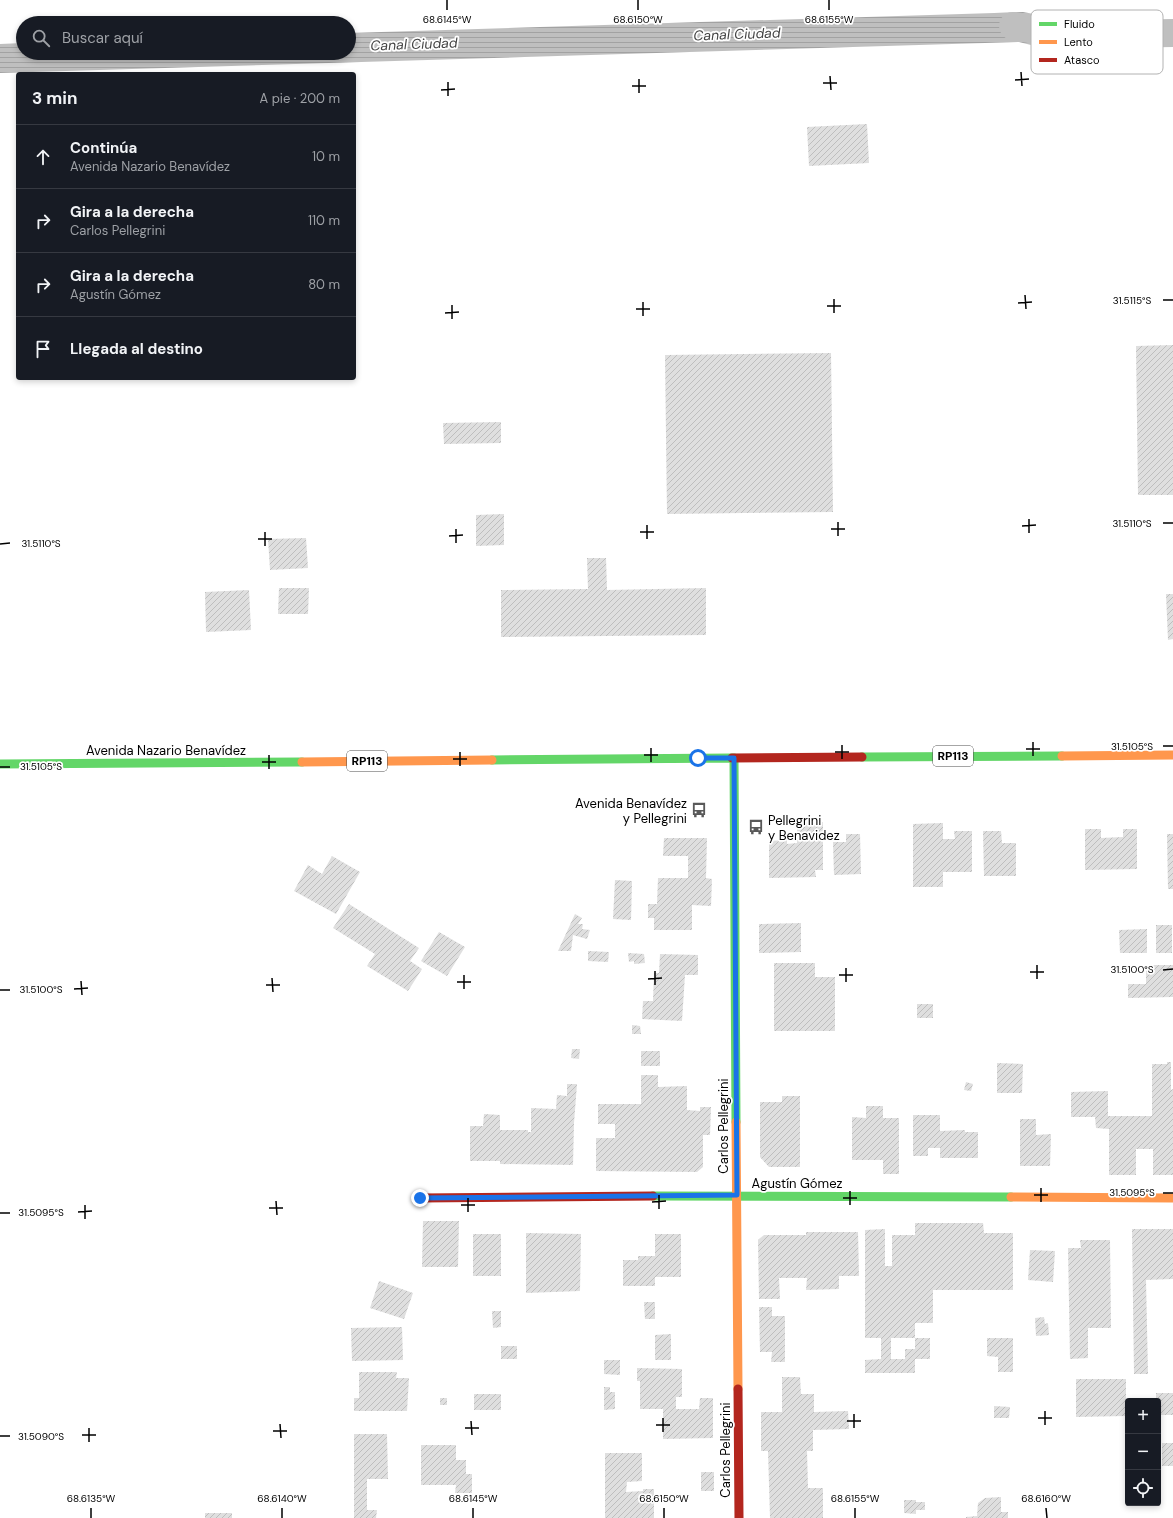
<!DOCTYPE html>
<html lang="es">
<head>
<meta charset="utf-8">
<style>
	:root { --surface:#171b24; --page:#20242c; --text:#f1f3f6; --muted:#9ea1a6; --line:#363941 }
	body { margin:0; font-family:"DM Sans",sans-serif; background:var(--page); color:var(--text) }
	.controls { position:absolute; right:12px; bottom:12px; display:grid; overflow:hidden; border-radius:4px; box-shadow:0 2px 6px #0003 }
	.controls button { width:36px; height:36px; display:grid; place-items:center; padding:0; border:0; border-bottom:1px solid var(--line); background:var(--surface); color:var(--text); font:20px sans-serif }
	.stop { position:absolute; width:12px; height:12px; margin:-9px; border:3px solid #1a73e8; border-radius:50%; background:#fff }
	.stop.end { background:#1a73e8; border-color:#fff; box-shadow:0 1px 4px #0008 }
	.list { margin:0; padding:0; list-style:none }
	h2 { display:flex; justify-content:space-between; align-items:center; height:52px; margin:0; padding:0 16px; font-size:17px }
	h2 small { font-size:13px; font-weight:400; color:var(--muted) }
	.list li { display:grid; grid-template-columns:26px 1fr auto; gap:12px; align-items:center; box-sizing:border-box; height:64px; padding:0 16px; border-top:1px solid var(--line) }
	.list b { display:block; font-size:15px; white-space:nowrap }
	.list p { margin:0; font-size:13px; white-space:nowrap; color:var(--muted) }
	.list em { font-size:13px; font-style:normal; color:var(--muted) }
	.icon { flex:none; width:22px; height:22px; fill:none; stroke:currentColor; stroke-width:2; stroke-linecap:round; stroke-linejoin:round }
	.map { position:relative; flex:none; width:1173px; height:1518px; overflow:hidden }
	.search { position:absolute; background:var(--surface); box-shadow:0 2px 6px #0003; left:16px; top:16px; width:340px; height:44px; display:flex; align-items:center; gap:10px; box-sizing:border-box; padding:0 14px; border-radius:22px; color:var(--muted); font-size:15px }
	.panel { position:absolute; background:var(--surface); box-shadow:0 2px 6px #0003; left:16px; top:72px; width:340px; height:308px; border-radius:4px }
	.map>svg:first-child { display:block }
</style>
</head>
<body>
<div class="map">
<svg width="1173" height="1518" viewBox="0 0 1173 1518">
	<defs>
		<pattern id="water-rules" width="6" height="5" patternUnits="userSpaceOnUse"><rect width="6" height="5" fill="#bfbfbf"/><path d="M0 2.5h6" fill="none" stroke="#a2a2a2"/></pattern>
		<pattern id="building-hatch" width="6" height="6" patternUnits="userSpaceOnUse"><rect width="6" height="6" fill="#dfdfdf"/><path d="M-1 1l2-2M0 6l6-6M5 7l2-2" fill="none" stroke="#bebebe"/></pattern>
	</defs>
	<rect width="100%" height="100%" fill="#fff"/>
	<path fill="url(#water-rules)" d="M 1023,12 L 1050,17 L 1051,50 L 1019,42 L 0,73 L 0,44 L 23,43 L 23,53 L 349,53 L 349,33 Z"/>
	<g fill="none" stroke-linecap="round" stroke-linejoin="round">
		<path stroke="#bfbfbf" stroke-width="28" d="M 1013,26 L 1061,35 L 1173,33"/>
	</g>
	<path fill="url(#building-hatch)" fill-rule="evenodd" d="M 867,124 L 869,163 L 809,166 L 807,127 Z
		M 1173,345 L 1173,495 L 1138,495 L 1136,346 Z
		M 831,353 L 833,512 L 667,514 L 665,355 Z
		M 501,422 L 501,443 L 444,444 L 443,423 Z
		M 504,514 L 504,545 L 476,546 L 476,515 Z
		M 306,538 L 308,568 L 270,570 L 268,539 Z
		M 587,558 L 606,558 L 607,590 L 706,588 L 706,635 L 501,637 L 501,590 L 588,589 Z
		M 279,588 L 309,588 L 308,614 L 278,614 Z
		M 249,590 L 251,630 L 206,632 L 205,592 Z
		M 1166,594 L 1173,594 L 1173,639 L 1168,640 Z
		M 823,822 L 823,870 L 815,870 L 816,877 L 769,878 L 769,841 L 787,840 L 787,844 L 797,843 L 797,823 Z
		M 943,823 L 943,839 L 955,839 L 954,831 L 972,831 L 972,872 L 943,872 L 943,887 L 913,887 L 913,824 Z
		M 1085,829 L 1101,829 L 1101,838 L 1123,837 L 1123,829 L 1137,829 L 1137,869 L 1085,870 Z
		M 983,831 L 1001,831 L 1002,843 L 1016,843 L 1016,876 L 984,876 Z
		M 846,834 L 860,834 L 861,874 L 834,875 L 833,842 L 846,842 Z
		M 1167,834 L 1173,834 L 1173,889 L 1168,889 Z
		M 664,838 L 707,838 L 706,878 L 712,879 L 711,906 L 692,905 L 692,930 L 654,930 L 654,918 L 648,918 L 648,904 L 657,904 L 658,878 L 688,878 L 688,856 L 663,856 Z
		M 332,856 L 360,872 L 336,914 L 294,891 L 308,865 L 322,874 Z
		M 615,880 L 632,881 L 631,920 L 613,919 Z
		M 349,904 L 419,948 L 410,961 L 422,969 L 408,991 L 367,966 L 375,954 L 333,928 Z
		M 575,914 L 582,918 L 578,924 L 583,924 L 582,929 L 590,930 L 587,939 L 573,935 L 571,951 L 558,951 Z
		M 801,923 L 801,952 L 759,953 L 759,924 Z
		M 1156,925 L 1172,925 L 1172,953 L 1156,953 Z
		M 1147,929 L 1147,953 L 1120,953 L 1119,930 Z
		M 439,932 L 465,947 L 447,976 L 421,961 Z
		M 588,951 L 609,952 L 608,962 L 588,961 Z
		M 628,953 L 644,954 L 645,963 L 634,964 L 634,961 L 629,962 Z
		M 660,954 L 698,955 L 698,975 L 685,975 L 682,1021 L 642,1019 L 643,1001 L 653,1001 L 654,973 L 659,973 Z
		M 774,963 L 815,963 L 815,977 L 835,977 L 835,1031 L 774,1031 Z
		M 1146,965 L 1173,965 L 1173,997 L 1128,998 L 1128,984 L 1146,984 Z
		M 917,1004 L 933,1004 L 933,1018 L 917,1018 Z
		M 632,1025 L 640,1026 L 641,1034 L 632,1034 Z
		M 572,1049 L 580,1049 L 579,1059 L 571,1058 Z
		M 641,1051 L 660,1051 L 660,1066 L 641,1066 Z
		M 1167,1062 L 1171,1062 L 1171,1090 L 1173,1089 L 1173,1175 L 1153,1175 L 1153,1149 L 1136,1149 L 1136,1175 L 1109,1175 L 1109,1129 L 1096,1128 L 1095,1117 L 1071,1117 L 1071,1092 L 1108,1091 L 1108,1116 L 1152,1116 L 1152,1064 L 1167,1064 Z
		M 997,1063 L 1023,1064 L 1022,1093 L 997,1093 Z
		M 641,1075 L 658,1075 L 658,1087 L 687,1086 L 687,1110 L 700,1111 L 700,1107 L 711,1107 L 710,1135 L 703,1135 L 703,1167 L 697,1172 L 596,1171 L 596,1138 L 615,1138 L 615,1124 L 598,1124 L 598,1104 L 641,1104 Z
		M 966,1082 L 973,1084 L 971,1091 L 964,1090 Z
		M 567,1084 L 577,1084 L 574,1123 L 573,1165 L 500,1164 L 500,1161 L 470,1161 L 470,1126 L 483,1126 L 484,1114 L 500,1115 L 500,1130 L 528,1130 L 528,1132 L 531,1132 L 531,1108 L 556,1109 L 557,1095 L 567,1096 Z
		M 782,1096 L 800,1096 L 800,1167 L 769,1167 L 760,1157 L 760,1102 L 782,1102 Z
		M 866,1106 L 883,1106 L 883,1118 L 899,1118 L 899,1174 L 883,1174 L 883,1160 L 852,1160 L 852,1117 L 866,1118 Z
		M 913,1115 L 940,1115 L 940,1131 L 965,1130 L 965,1132 L 978,1132 L 978,1158 L 940,1158 L 940,1148 L 928,1148 L 928,1156 L 913,1156 Z
		M 1020,1119 L 1036,1119 L 1036,1135 L 1051,1134 L 1050,1166 L 1020,1166 Z
		M 423,1221 L 459,1221 L 458,1267 L 422,1267 Z
		M 915,1223 L 983,1223 L 984,1233 L 1013,1233 L 1013,1290 L 933,1290 L 933,1323 L 915,1323 L 915,1338 L 930,1338 L 930,1359 L 915,1359 L 915,1373 L 865,1373 L 865,1360 L 881,1359 L 881,1338 L 865,1338 L 865,1230 L 885,1229 L 885,1266 L 892,1266 L 892,1235 L 915,1235 ZM 891,1338 L 915,1338 L 915,1349 L 905,1349 L 905,1359 L 891,1359 Z
		M 1132,1229 L 1173,1229 L 1173,1279 L 1146,1280 L 1148,1374 L 1134,1374 Z
		M 806,1232 L 858,1232 L 859,1276 L 839,1276 L 839,1289 L 806,1290 L 807,1278 L 779,1278 L 780,1299 L 759,1299 L 758,1240 L 764,1235 L 806,1235 Z
		M 526,1233 L 581,1234 L 580,1291 L 526,1293 Z
		M 473,1234 L 501,1234 L 501,1276 L 473,1276 Z
		M 655,1234 L 681,1234 L 681,1277 L 655,1277 L 655,1286 L 623,1286 L 623,1260 L 638,1260 L 638,1256 L 655,1256 Z
		M 1080,1240 L 1110,1240 L 1111,1328 L 1088,1328 L 1088,1358 L 1070,1359 L 1068,1248 L 1081,1248 Z
		M 1030,1250 L 1055,1251 L 1053,1282 L 1028,1280 Z
		M 379,1281 L 413,1293 L 404,1319 L 370,1308 Z
		M 644,1302 L 655,1302 L 655,1319 L 645,1319 Z
		M 759,1307 L 772,1307 L 772,1316 L 785,1316 L 785,1362 L 771,1362 L 772,1352 L 760,1352 Z
		M 492,1311 L 501,1311 L 501,1327 L 493,1328 Z
		M 1044,1317 L 1045,1324 L 1048,1323 L 1049,1335 L 1036,1336 L 1035,1318 Z
		M 402,1327 L 403,1360 L 352,1361 L 351,1328 Z
		M 671,1334 L 671,1360 L 655,1360 L 655,1335 Z
		M 987,1338 L 1013,1338 L 1013,1372 L 998,1372 L 998,1357 L 987,1356 Z
		M 501,1346 L 517,1346 L 517,1359 L 501,1359 Z
		M 604,1360 L 620,1360 L 620,1375 L 604,1374 Z
		M 637,1368 L 682,1369 L 682,1397 L 676,1397 L 676,1409 L 699,1409 L 700,1398 L 713,1398 L 713,1438 L 663,1439 L 663,1409 L 640,1409 L 640,1381 L 637,1381 Z
		M 359,1372 L 397,1372 L 396,1378 L 409,1378 L 407,1411 L 354,1411 L 354,1398 L 359,1398 Z
		M 782,1377 L 800,1377 L 801,1394 L 814,1394 L 814,1412 L 848,1411 L 849,1429 L 813,1430 L 813,1451 L 807,1451 L 808,1488 L 823,1488 L 823,1518 L 770,1518 L 768,1451 L 761,1451 L 761,1412 L 782,1412 Z
		M 1076,1379 L 1126,1379 L 1126,1416 L 1076,1417 Z
		M 604,1387 L 610,1387 L 610,1392 L 615,1392 L 615,1409 L 604,1410 Z
		M 1156,1393 L 1173,1393 L 1173,1415 L 1158,1415 L 1158,1401 L 1156,1401 Z
		M 474,1394 L 501,1394 L 501,1410 L 474,1410 Z
		M 440,1398 L 447,1398 L 447,1405 L 440,1405 Z
		M 994,1406 L 1010,1407 L 1009,1418 L 994,1418 Z
		M 354,1434 L 387,1434 L 388,1479 L 367,1479 L 367,1510 L 377,1510 L 376,1518 L 354,1518 Z
		M 1162,1443 L 1173,1443 L 1173,1466 L 1162,1466 Z
		M 421,1445 L 456,1445 L 456,1460 L 466,1460 L 466,1474 L 472,1474 L 472,1493 L 455,1493 L 456,1485 L 421,1485 Z
		M 605,1453 L 642,1453 L 642,1481 L 627,1482 L 626,1492 L 643,1491 L 643,1489 L 654,1489 L 654,1518 L 605,1518 Z
		M 701,1472 L 714,1472 L 714,1491 L 701,1491 Z
		M 1001,1497 L 1001,1512 L 1008,1512 L 1008,1518 L 966,1518 L 966,1517 L 977,1516 L 978,1503 L 985,1498 Z
		M 904,1500 L 916,1500 L 916,1502 L 925,1502 L 925,1510 L 916,1510 L 916,1514 L 904,1513 Z
		M 205,1513 L 232,1513 L 232,1518 L 205,1518 Z"/>
	<g fill="none" stroke-linecap="round" stroke-linejoin="round">
		<path stroke="#63d668" stroke-width="9" d="M 862,757 L 1062,756
			M 734,758 L 736,1122
			M 492,760 L 732,758
			M 0,764 L 302,762
			M 653,1196 L 1011,1197"/>
		<path stroke="#ff974d" stroke-width="9" d="M 1062,756 L 1173,755
			M 302,762 L 492,760
			M 736,1122 L 738,1389
			M 1011,1197 L 1173,1198"/>
		<path stroke="#b3261e" stroke-width="9" d="M 732,758 L 862,757
			M 420,1198 L 653,1196
			M 738,1389 L 739,1518"/>
	</g>
	<g fill="none" stroke-linecap="round" stroke-linejoin="round">
		<path stroke="#1a73e8" stroke-width="5" d="M 420,1198 L 737,1195 L 734,758 L 698,758"/>
	</g>
	<path fill="none" stroke="#000" stroke-width="1.5" d="M 447,0 L 447,10M 638,0 L 638,10M 829,0 L 829,10M 1021,72 L 1022,86M 830,76 L 831,90M 639,79 L 639,93M 1015,80 L 1029,79M 448,82 L 448,96M 823,83 L 837,83M 632,86 L 646,86M 441,90 L 455,89M 1025,295 L 1026,309M 834,299 L 834,313M 1163,300 L 1173,300M 643,302 L 643,316M 1018,303 L 1032,302M 452,305 L 452,319M 827,306 L 841,306M 636,309 L 650,309M 445,313 L 459,312M 1029,519 L 1029,533M 838,522 L 838,536M 1163,523 L 1173,523M 647,525 L 647,539M 1022,526 L 1036,525M 456,529 L 456,543M 831,529 L 845,529M 265,532 L 265,546M 640,532 L 654,532M 449,536 L 463,535M 258,539 L 272,539M 0,544 L 10,543M 1033,742 L 1033,756M 842,745 L 842,759M 1163,746 L 1173,746M 651,748 L 651,762M 1026,749 L 1040,749M 460,752 L 460,766M 835,752 L 849,752M 269,755 L 269,769M 644,755 L 658,755M 453,759 L 467,759M 262,762 L 276,762M 0,767 L 10,767M 1037,965 L 1037,979M 846,968 L 846,982M 1163,970 L 1173,969M 655,971 L 655,985M 1030,972 L 1044,972M 464,975 L 464,989M 839,975 L 853,975M 272,978 L 273,992M 648,979 L 662,978M 81,981 L 82,995M 457,982 L 471,982M 266,985 L 280,985M 74,989 L 88,988M 0,990 L 10,990M 1041,1188 L 1041,1202M 850,1191 L 850,1205M 1163,1193 L 1173,1193M 659,1195 L 659,1209M 1034,1195 L 1048,1195M 468,1198 L 468,1212M 843,1198 L 857,1198M 276,1201 L 277,1215M 652,1202 L 666,1201M 85,1205 L 85,1219M 461,1205 L 475,1205M 269,1208 L 283,1208M 78,1212 L 92,1211M 0,1213 L 10,1213M 1045,1411 L 1045,1425M 854,1414 L 854,1428M 663,1418 L 663,1432M 1038,1418 L 1052,1418M 471,1421 L 472,1435M 847,1421 L 861,1421M 280,1424 L 281,1438M 656,1425 L 670,1425M 89,1428 L 89,1442M 465,1428 L 479,1428M 273,1431 L 287,1431M 82,1435 L 96,1435M 0,1436 L 10,1436M 91,1508 L 91,1518M 282,1508 L 282,1518M 473,1508 L 473,1518M 664,1508 L 664,1518M 855,1508 L 855,1518M 1046,1508 L 1047,1518"/>
	<defs>
		<symbol id="bus-bare" viewBox="-9 -9 18 18"><path d="M-5-6H5V4H4V6H2V4H-2V6H-4V4H-5ZM-3.5-4V0h7V-4ZM-3.5 1.2v1.5H-2V1.2ZM2 1.2v1.5H3.5V1.2Z" fill="#595959" stroke="#fff" stroke-width="2.5" paint-order="stroke"/></symbol>
	</defs>
	<g fill-rule="evenodd">
		<use href="#bus-bare" x="688" y="799" width="22" height="22"/>
		<use href="#bus-bare" x="745" y="816" width="22" height="22"/>
	</g>
	<g text-anchor="middle" stroke-width="3.5" stroke-linejoin="round" paint-order="stroke">
		<g fill="#fff" stroke="#4c4c4c" stroke-width="1">
			<rect x="933" y="746" width="40" height="20" rx="3"/>
			<rect x="347" y="751" width="40" height="20" rx="3"/>
		</g>
		<g font-size="12" font-weight="bold" fill="#000">
			<text x="953" y="760">RP113</text>
			<text x="367" y="765">RP113</text>
		</g>
		<g font-size="13" fill="#000" stroke="#fff">
			<text x="166" y="755">Avenida Nazario Benavídez</text>
			<text transform="translate(723 1126) rotate(-90)" y="5">Carlos Pellegrini</text>
			<text x="797" y="1188">Agustín Gómez</text>
			<text transform="translate(725 1450) rotate(-90)" y="5">Carlos Pellegrini</text>
		</g>
		<g font-size="13" fill="#000" stroke="#fff" text-anchor="end">
			<text x="687" y="808">Avenida Benavídez<tspan x="687" dy="15">y Pellegrini</tspan></text>
			<text x="768" y="825" text-anchor="start">Pellegrini<tspan x="768" dy="15">y Benavidez</tspan></text>
		</g>
		<g font-size="14" font-style="italic" fill="#444" stroke="#fff">
			<text transform="translate(737 34) rotate(-2)" y="5">Canal Ciudad</text>
			<text transform="translate(414 44) rotate(-2)" y="5">Canal Ciudad</text>
		</g>
	</g>
	<rect x="1031" y="10" width="132" height="64" rx="6" fill="#fff" stroke="#b2b2b2" stroke-width="1"/>
	<rect x="1039" y="22" width="18" height="4" fill="#63d668"/>
	<rect x="1039" y="40" width="18" height="4" fill="#ff974d"/>
	<rect x="1039" y="58" width="18" height="4" fill="#b3261e"/>
	<g font-size="11" fill="#000">
		<text x="1064" y="28">Fluido</text>
		<text x="1064" y="46">Lento</text>
		<text x="1064" y="64">Atasco</text>
	</g>
	<g font-size="10" text-anchor="middle" fill="#000" stroke="#fff" stroke-width="3.5" stroke-linejoin="round" paint-order="stroke">
		<text x="447" y="23">68.6145°W</text>
		<text x="638" y="23">68.6150°W</text>
		<text x="829" y="23">68.6155°W</text>
		<text x="1132" y="304">31.5115°S</text>
		<text x="1132" y="527">31.5110°S</text>
		<text x="41" y="547">31.5110°S</text>
		<text x="1132" y="750">31.5105°S</text>
		<text x="41" y="770">31.5105°S</text>
		<text x="1132" y="973">31.5100°S</text>
		<text x="41" y="993">31.5100°S</text>
		<text x="1132" y="1196">31.5095°S</text>
		<text x="41" y="1216">31.5095°S</text>
		<text x="41" y="1440">31.5090°S</text>
		<text x="91" y="1502">68.6135°W</text>
		<text x="282" y="1502">68.6140°W</text>
		<text x="473" y="1502">68.6145°W</text>
		<text x="664" y="1502">68.6150°W</text>
		<text x="855" y="1502">68.6155°W</text>
		<text x="1046" y="1502">68.6160°W</text>
	</g>
</svg>
<div class="controls">
<button>+</button>
<button>−</button>
<button><svg class="icon" aria-label="locate" viewBox="0 0 24 24"><circle cx="12" cy="12" r="6"/><path d="M12 2v4M12 18v4M2 12h4M18 12h4"/></svg></button>
</div>
<div class="stop" style="left:698px;top:758px"></div>
<div class="stop end" style="left:420px;top:1198px"></div>
<div class="search"><svg class="icon" aria-label="search" viewBox="0 0 24 24"><circle cx="10" cy="10" r="6"/><path d="M15 15l6 6"/></svg>Buscar aquí</div>
<section class="panel">
<h2>3 min<small>A pie · 200 m</small></h2>
<ul class="list">
<li><svg class="icon" aria-label="ahead" viewBox="0 0 24 24"><path d="M12 20V5M6 11l6-6 6 6"/></svg><div><b>Continúa</b><p>Avenida Nazario Benavídez</p></div><em>10 m</em></li>
<li><svg class="icon" aria-label="right" viewBox="0 0 24 24"><path d="M7 20v-9h11M14 6l5 5-5 5"/></svg><div><b>Gira a la derecha</b><p>Carlos Pellegrini</p></div><em>110 m</em></li>
<li><svg class="icon" aria-label="right" viewBox="0 0 24 24"><path d="M7 20v-9h11M14 6l5 5-5 5"/></svg><div><b>Gira a la derecha</b><p>Agustín Gómez</p></div><em>80 m</em></li>
<li><svg class="icon" aria-label="arrive" viewBox="0 0 24 24"><path d="M6 21V4h12l-3 4 3 4H6"/></svg><div><b>Llegada al destino</b></div></li>
</ul>
</section>
</div>
</body>
</html>
